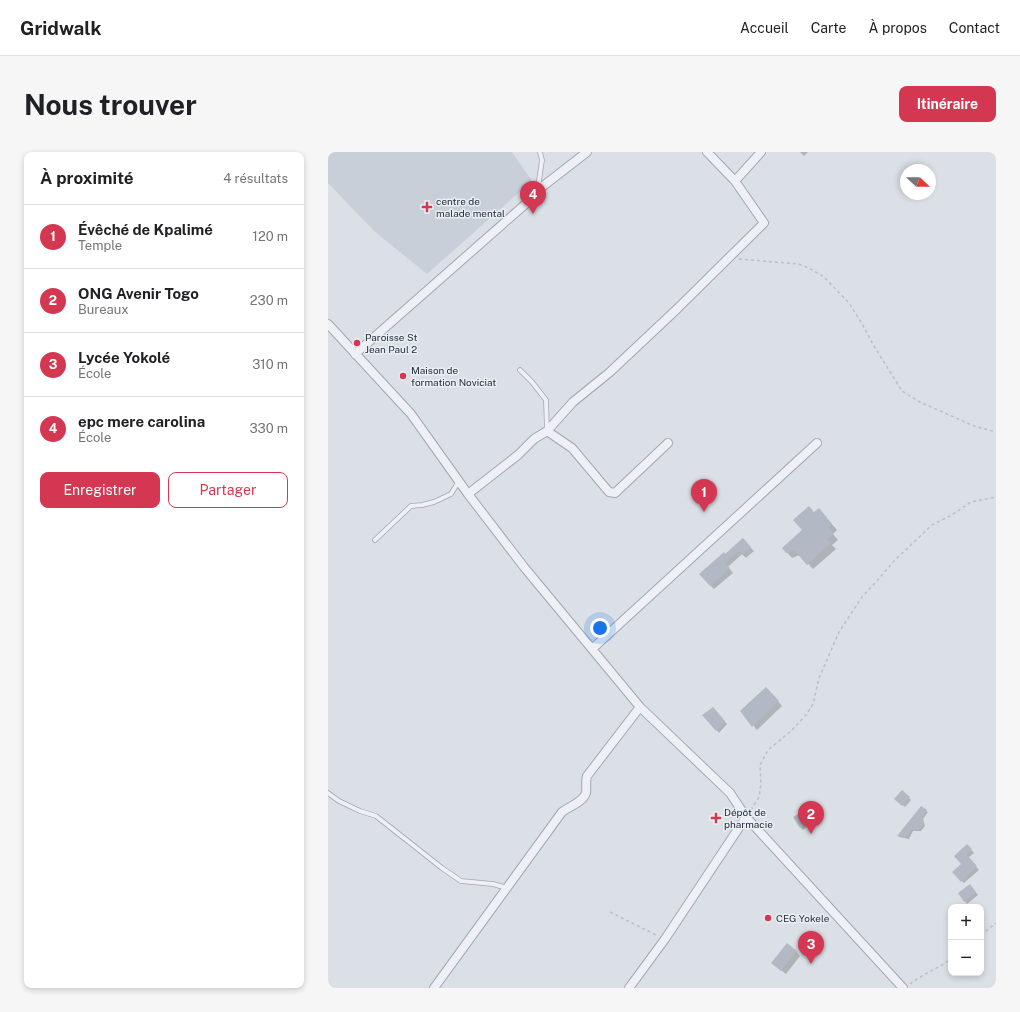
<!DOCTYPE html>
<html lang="fr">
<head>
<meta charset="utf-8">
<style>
	:root { --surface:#fff; --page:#f6f6f6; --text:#202124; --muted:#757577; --line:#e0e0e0; --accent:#d43752 }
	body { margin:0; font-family:"Public Sans",sans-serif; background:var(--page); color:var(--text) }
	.controls { position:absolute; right:12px; bottom:12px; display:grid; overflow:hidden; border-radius:8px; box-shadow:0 2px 6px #0003 }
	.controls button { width:36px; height:36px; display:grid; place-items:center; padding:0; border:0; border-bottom:1px solid var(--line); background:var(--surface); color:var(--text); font:20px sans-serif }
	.compass { position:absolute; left:572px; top:12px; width:36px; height:36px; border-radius:50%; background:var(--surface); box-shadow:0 2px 6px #0003; rotate:112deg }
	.you { position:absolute; left:272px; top:476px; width:14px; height:14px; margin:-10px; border:3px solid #fff; border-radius:50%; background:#1a73e8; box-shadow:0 0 0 6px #1a73e833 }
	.badge { display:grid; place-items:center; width:26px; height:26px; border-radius:50%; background:var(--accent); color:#fff; font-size:13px; font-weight:700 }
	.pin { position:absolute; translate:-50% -33px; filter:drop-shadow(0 1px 2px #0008) }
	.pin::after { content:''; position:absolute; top:21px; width:14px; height:12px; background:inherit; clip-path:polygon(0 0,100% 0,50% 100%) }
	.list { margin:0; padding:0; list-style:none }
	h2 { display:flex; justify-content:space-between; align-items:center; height:52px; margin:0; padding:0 16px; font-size:17px }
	h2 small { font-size:13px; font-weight:400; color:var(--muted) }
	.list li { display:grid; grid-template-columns:26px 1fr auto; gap:12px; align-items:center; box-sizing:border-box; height:64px; padding:0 16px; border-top:1px solid var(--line) }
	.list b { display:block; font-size:15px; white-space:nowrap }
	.list p { margin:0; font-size:13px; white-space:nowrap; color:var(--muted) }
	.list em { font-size:13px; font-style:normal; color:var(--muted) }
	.actions { display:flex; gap:8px; padding:12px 16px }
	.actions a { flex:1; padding:9px 0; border:1px solid var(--accent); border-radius:8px; text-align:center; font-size:14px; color:var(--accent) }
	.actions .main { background:var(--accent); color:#fff }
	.map { position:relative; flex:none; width:668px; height:836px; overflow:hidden; border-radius:8px }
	header { display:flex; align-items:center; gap:24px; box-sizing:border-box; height:56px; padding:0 20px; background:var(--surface); border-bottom:1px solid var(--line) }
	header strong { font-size:19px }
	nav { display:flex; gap:22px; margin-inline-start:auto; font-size:14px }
	.intro { display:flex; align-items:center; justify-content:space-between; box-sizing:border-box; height:96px; padding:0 24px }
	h1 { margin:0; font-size:28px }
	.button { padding:10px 18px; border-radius:8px; background:var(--accent); color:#fff; font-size:14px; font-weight:700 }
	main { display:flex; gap:24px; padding:0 24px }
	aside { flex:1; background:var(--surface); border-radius:8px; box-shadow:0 2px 6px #0003 }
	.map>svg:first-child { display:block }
</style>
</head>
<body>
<header>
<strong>Gridwalk</strong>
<nav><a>Accueil</a><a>Carte</a><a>À propos</a><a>Contact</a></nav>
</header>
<div class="intro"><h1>Nous trouver</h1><a class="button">Itinéraire</a></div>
<main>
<aside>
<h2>À proximité<small>4 résultats</small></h2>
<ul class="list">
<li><span class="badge">1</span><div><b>Évêché de Kpalimé</b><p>Temple</p></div><em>120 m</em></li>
<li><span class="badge">2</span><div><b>ONG Avenir Togo</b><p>Bureaux</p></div><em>230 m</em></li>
<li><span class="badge">3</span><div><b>Lycée Yokolé</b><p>École</p></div><em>310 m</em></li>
<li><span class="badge">4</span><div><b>epc mere carolina</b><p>École</p></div><em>330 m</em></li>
</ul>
<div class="actions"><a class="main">Enregistrer</a><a>Partager</a></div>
</aside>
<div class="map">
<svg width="668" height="836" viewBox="0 0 668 836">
	<rect width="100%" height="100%" fill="#dbe0e7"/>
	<path fill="#c9cfd9" d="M 0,0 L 184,0 L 204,29 L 99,122 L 46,79 L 0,31 Z"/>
	<path fill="#0003" d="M 472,0 L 480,0 L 476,4 Z
		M 487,362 L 496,363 L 509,378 L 505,382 L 510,388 L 504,393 L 508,397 L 485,417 L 472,403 L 464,406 L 455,396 L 475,378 Z
		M 414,387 L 426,399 L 418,406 L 414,402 L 400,415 L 405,421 L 386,437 L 382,433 L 397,403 Z
		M 442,540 L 454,554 L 429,578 L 414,559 Z
		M 387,559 L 399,572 L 391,581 L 376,563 Z
		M 574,639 L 583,648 L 577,655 L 568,647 Z
		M 598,659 L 600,660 L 595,667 L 597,674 L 593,679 L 585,679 L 581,687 L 572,685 L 570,684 Z
		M 470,663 L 479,675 L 475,678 L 472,675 Z
		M 639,693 L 646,701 L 640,706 L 651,718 L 636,731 L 625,720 L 634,712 Z
		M 644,736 L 650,743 L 639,752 L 637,749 Z
		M 468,799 L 472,804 L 458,822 L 449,815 Z"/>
	<path fill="#b2b9c4" d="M 481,354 L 486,360 L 491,356 L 504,372 L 500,375 L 506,382 L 499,387 L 503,391 L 479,413 L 466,398 L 458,401 L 454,396 L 474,378 L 465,368 Z
		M 415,386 L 423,395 L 414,403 L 410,399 L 397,411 L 402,416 L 382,434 L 371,422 L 396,400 L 397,402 Z
		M 438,535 L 451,549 L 424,575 L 412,559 Z
		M 385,555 L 397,569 L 388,579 L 374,563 Z
		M 574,638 L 582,645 L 574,654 L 566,647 Z
		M 593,654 L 599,658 L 594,665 L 596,670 L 593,676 L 589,678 L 583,677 L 579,685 L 569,684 Z
		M 470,662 L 477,672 L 472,676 L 465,665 Z
		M 639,692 L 644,697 L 639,703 L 649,714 L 633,730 L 624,720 L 633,712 L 626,704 Z
		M 642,732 L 648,740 L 636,750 L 630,741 Z
		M 459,791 L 469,799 L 453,819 L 443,811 Z"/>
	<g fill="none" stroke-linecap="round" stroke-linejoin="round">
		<defs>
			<path id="service" d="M 210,36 L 214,8 L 212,0
				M 192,218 L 204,230 L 218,248 L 219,278
				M 47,388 L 83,354 L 94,353 L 106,350 L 123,342 L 131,329
				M 0,641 L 11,649 L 32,659 L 48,664 L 114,716 L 133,729 L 165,732 L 179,736"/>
			<path id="minor" d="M 407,29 L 433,0
				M 0,172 L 83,262 L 140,342 L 196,415 L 312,555 L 402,641 L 418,665 L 575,836
				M 27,202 L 201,49 L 210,38 L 259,0
				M 219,279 L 244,296 L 281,340 L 287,341 L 340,291
				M 140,342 L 190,303 L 206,287 L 219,279 L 245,250 L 282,220 L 350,156 L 436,71 L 407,29 L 379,0
				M 264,497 L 489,291
				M 106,836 L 234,660 C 242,654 255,650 258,641 C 259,636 257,631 259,624 L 312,555
				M 301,836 L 337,787 L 418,665"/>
		</defs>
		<use href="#service" stroke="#a1a7b1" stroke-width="5.5"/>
		<use href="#minor" stroke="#a1a7b1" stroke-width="10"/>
		<path stroke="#babec5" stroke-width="1.5" stroke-dasharray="3 3" stroke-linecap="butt" d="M 411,107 L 470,112 L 481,116 L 496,125 L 521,151 L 533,170 L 546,194 L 574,239 L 592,250 L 646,274 L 668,280
			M 423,658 L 431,645 L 433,632 L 432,613 L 440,598 L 463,579 L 478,563 L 485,552 L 491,526 L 511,480 L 534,445 L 548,430 L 566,409 L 604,373 L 622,364 L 643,350 L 668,345
			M 282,760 L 330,784
			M 653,783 L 668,771
			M 582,832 C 595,822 609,817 623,807"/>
		<use href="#service" stroke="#eef0f5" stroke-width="4"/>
		<use href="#minor" stroke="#eef0f5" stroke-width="8"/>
	</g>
	<g fill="#d43752" stroke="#eaeff4" stroke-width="1.5">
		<path d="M97 49h4v4h4v4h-4v4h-4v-4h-4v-4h4z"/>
		<circle cx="29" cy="191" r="4"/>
		<circle cx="75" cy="224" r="4"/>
		<path d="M386 660h4v4h4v4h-4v4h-4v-4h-4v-4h4z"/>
		<circle cx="440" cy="766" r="4"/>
	</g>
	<g text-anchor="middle" stroke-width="3" stroke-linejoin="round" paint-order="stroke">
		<g font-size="10" fill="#252e3d" stroke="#eaeff4" text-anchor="start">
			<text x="108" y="53">centre de<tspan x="108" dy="12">malade mental</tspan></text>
			<text x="37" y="189">Paroisse St<tspan x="37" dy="12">Jean Paul 2</tspan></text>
			<text x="83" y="222">Maison de<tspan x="83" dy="12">formation Noviciat</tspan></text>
			<text x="396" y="664">Dépôt de<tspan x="396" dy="12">pharmacie</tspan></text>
			<text x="448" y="770">CEG Yokele</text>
		</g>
	</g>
</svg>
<div class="controls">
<button>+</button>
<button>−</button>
</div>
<svg class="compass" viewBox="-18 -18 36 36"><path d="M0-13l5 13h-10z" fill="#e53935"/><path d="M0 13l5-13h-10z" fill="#757577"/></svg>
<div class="you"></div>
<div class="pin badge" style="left:376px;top:360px">1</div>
<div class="pin badge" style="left:483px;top:682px">2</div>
<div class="pin badge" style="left:483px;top:812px">3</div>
<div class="pin badge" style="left:205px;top:62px">4</div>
</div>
</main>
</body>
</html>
